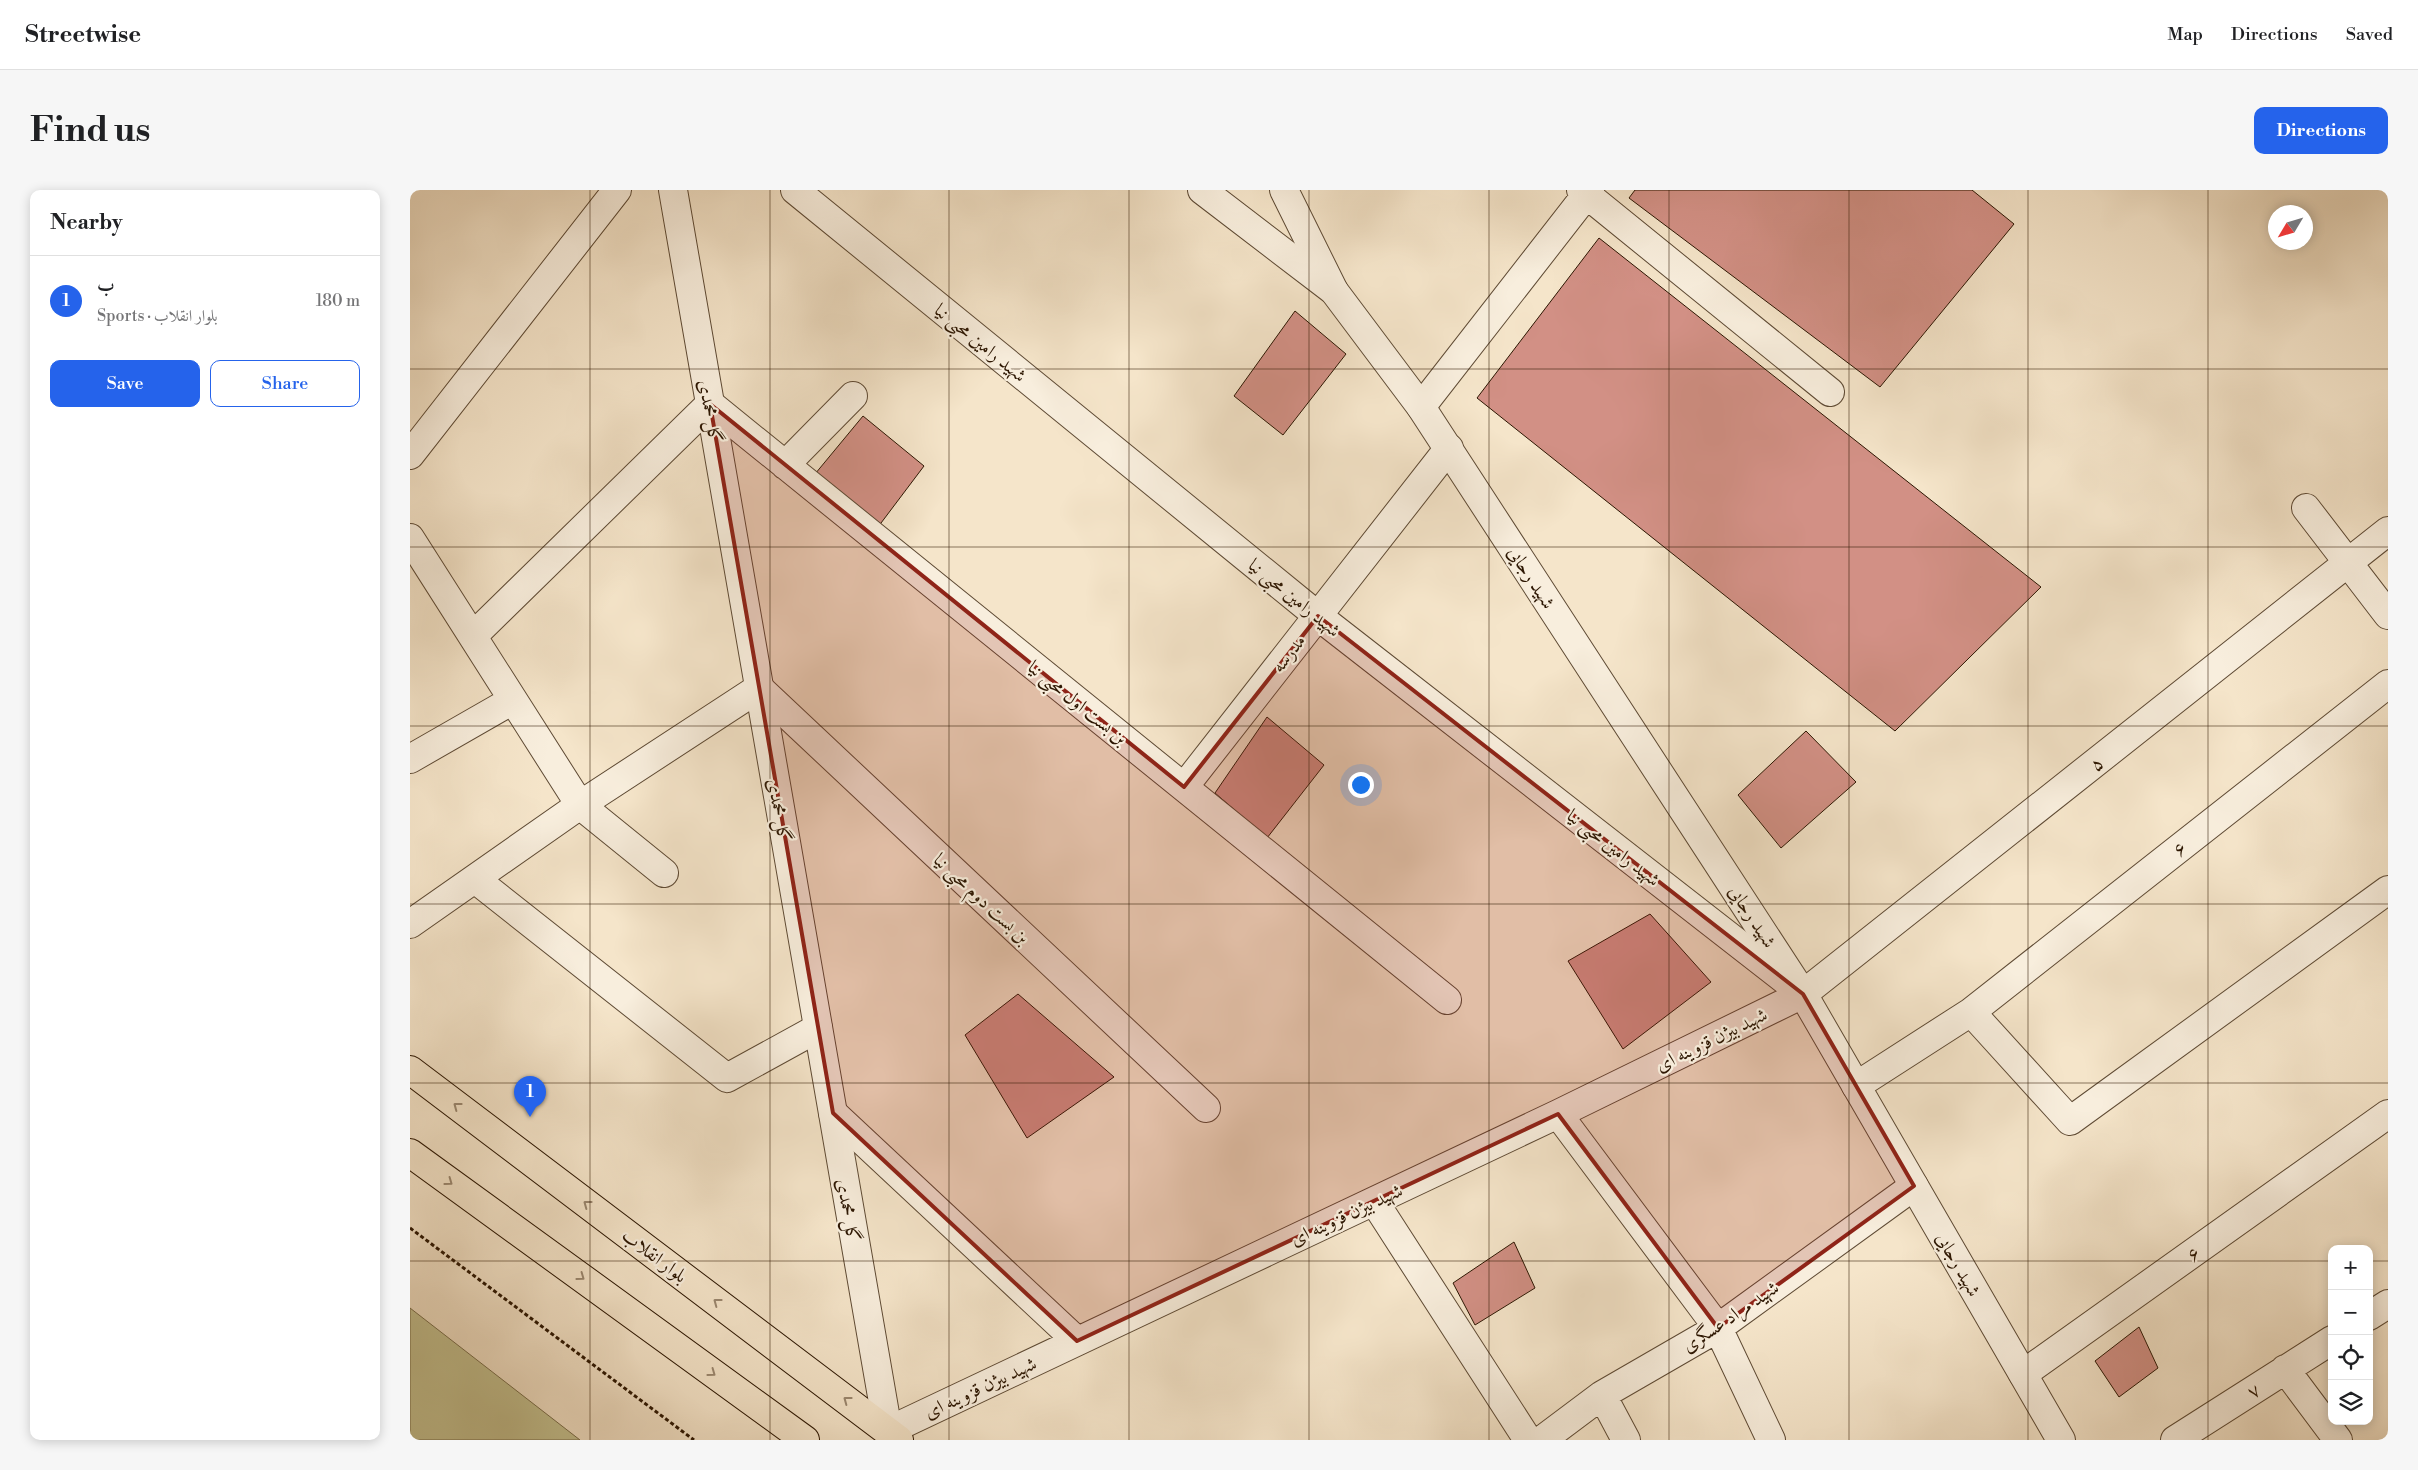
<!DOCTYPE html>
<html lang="en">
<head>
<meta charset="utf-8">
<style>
	:root { --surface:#fff; --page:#f6f6f6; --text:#202124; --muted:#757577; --line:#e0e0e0; --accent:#2563eb }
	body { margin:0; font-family:"Libre Bodoni",Amiri,serif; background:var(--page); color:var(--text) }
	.controls { position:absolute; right:15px; bottom:15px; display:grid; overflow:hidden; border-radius:10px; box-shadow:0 2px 12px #0003 }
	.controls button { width:45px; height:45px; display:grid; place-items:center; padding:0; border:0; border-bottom:1px solid var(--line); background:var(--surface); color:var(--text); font:25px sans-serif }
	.compass { position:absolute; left:1858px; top:15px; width:45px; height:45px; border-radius:50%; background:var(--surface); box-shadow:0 2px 12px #0003; rotate:232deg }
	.you { position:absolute; left:950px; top:594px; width:18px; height:18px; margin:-12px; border:4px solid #fff; border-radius:50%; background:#1a73e8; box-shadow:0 0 0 8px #1a73e833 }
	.badge { display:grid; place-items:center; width:32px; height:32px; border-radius:50%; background:var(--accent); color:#fff; font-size:16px; font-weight:700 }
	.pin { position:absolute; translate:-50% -41px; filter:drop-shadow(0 1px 2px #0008) }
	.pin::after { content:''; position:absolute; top:26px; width:18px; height:15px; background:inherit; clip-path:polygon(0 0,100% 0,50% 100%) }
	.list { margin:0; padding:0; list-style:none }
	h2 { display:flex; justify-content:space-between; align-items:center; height:65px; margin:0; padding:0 20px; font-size:21px }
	h2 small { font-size:16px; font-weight:400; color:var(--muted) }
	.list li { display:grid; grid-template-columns:32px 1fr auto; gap:15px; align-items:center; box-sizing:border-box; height:90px; padding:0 20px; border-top:1px solid var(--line) }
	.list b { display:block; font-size:19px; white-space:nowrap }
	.list p { margin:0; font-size:16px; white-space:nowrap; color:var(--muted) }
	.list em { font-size:16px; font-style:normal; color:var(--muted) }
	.actions { display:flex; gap:10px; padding:15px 20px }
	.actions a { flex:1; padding:11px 0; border:1px solid var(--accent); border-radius:10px; text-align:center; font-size:18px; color:var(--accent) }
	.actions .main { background:var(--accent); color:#fff }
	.icon { flex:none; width:28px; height:28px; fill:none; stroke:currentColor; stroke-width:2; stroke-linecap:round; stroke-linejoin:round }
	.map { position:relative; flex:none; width:1978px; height:1250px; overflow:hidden; border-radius:10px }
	header { display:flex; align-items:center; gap:30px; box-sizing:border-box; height:70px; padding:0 25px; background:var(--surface); border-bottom:1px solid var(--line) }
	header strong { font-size:24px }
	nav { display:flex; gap:28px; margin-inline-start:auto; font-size:18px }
	.intro { display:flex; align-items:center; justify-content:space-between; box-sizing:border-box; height:120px; padding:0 30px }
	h1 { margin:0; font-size:35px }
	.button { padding:12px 22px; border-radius:10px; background:var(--accent); color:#fff; font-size:18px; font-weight:700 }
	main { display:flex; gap:30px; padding:0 30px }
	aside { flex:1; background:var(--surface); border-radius:10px; box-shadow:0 2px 12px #0003 }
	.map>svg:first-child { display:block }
</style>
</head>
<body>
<header>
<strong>Streetwise</strong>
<nav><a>Map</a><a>Directions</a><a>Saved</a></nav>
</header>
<div class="intro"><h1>Find us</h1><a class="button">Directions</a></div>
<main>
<aside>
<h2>Nearby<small></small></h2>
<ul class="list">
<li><span class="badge">1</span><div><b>ب</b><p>Sports · بلوار انقلاب</p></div><em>180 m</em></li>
</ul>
<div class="actions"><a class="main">Save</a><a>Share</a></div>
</aside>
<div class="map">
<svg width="1978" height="1250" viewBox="0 0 1978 1250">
	<rect width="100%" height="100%" fill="#f5e5ca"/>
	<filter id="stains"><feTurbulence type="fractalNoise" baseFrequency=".004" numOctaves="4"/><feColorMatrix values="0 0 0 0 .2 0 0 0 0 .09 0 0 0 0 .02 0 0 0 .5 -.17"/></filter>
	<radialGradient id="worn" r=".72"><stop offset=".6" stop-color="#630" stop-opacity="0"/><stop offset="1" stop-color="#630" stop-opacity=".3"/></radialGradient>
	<path fill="#c4c291" stroke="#786c4a" d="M 0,1118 L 170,1250 L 0,1250 Z"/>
	<path fill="#d29085" stroke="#2c1602" d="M 1225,0 L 1562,0 L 1604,34 L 1470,197 L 1219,8 Z
		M 1189,48 L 1631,397 L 1485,541 L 1067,208 Z
		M 885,121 L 936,164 L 873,245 L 824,206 Z
		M 453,226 L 514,276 L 468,337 L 405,284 Z
		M 857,527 L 914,575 L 857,648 L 805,603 Z
		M 1396,541 L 1446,592 L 1371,658 L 1328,605 Z
		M 1240,724 L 1301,792 L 1213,859 L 1158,771 Z
		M 608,804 L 704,887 L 617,948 L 555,845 Z
		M 1104,1052 L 1125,1098 L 1065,1135 L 1043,1093 Z
		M 1729,1137 L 1748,1178 L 1709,1207 L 1685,1171 Z"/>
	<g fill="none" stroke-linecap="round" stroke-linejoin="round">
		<defs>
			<path id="minor" d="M 385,0 L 908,426 L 1388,800
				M 874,0 L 924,101
				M 1171,0 L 1420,202
				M 1011,217 L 1180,0
				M 0,265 L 207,0
				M 375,275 L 443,206
				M 1896,318 L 1978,425
				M 0,348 L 170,615 L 254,683
				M 63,446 L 300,214 L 1037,810
				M 0,569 L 103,510
				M 774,597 L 1039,258
				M 65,689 L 317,888 L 408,838
				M 0,734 L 170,615 L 349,498 L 796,918
				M 1561,822 L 1978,494
				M 1446,896 L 1561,822 L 1660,931 L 1978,700
				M 423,923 L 667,1151
				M 1148,924 L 1308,1138 L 1361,1250
				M 964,1011 L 1118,1250
				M 1959,1126 L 1978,1114
				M 1875,1179 L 1928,1250
				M 1613,1184 L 1978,924
				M 1192,1205 L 1216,1250
				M 478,1241 L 1148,924 L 1393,804 L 1978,341
				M 1132,1250 L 1192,1205 L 1308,1138 L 1504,996
				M 1765,1250 L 1922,1150"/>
			<path id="tertiary" d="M 263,0 L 478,1241
				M 792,0 L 924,101 L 1011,217 L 1393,804 L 1651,1250"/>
			<path id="primary" d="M 0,880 L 489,1250
				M 0,963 L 395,1250"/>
		</defs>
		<use href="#minor" stroke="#5e4a34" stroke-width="30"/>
		<use href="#tertiary" stroke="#5e4a34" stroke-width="30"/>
		<use href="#primary" stroke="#2c1602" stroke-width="30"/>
		<path stroke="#2c1602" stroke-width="3" stroke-dasharray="4 2.5" stroke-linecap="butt" d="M 0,1038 L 284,1250"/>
		<use href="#minor" stroke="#f8eedd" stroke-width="28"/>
		<use href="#tertiary" stroke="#f8eedd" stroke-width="28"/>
		<use href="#primary" stroke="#f5e5ca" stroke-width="28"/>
	</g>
	<defs><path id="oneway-chevron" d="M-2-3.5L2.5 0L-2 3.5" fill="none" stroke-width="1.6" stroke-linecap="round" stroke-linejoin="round" transform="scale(1.25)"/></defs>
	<g stroke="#9b8870">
		<use href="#oneway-chevron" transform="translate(47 916) rotate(-143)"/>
		<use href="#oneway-chevron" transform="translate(39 992) rotate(36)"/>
		<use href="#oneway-chevron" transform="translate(177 1014) rotate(-143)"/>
		<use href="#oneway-chevron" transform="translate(171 1087) rotate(36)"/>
		<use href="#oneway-chevron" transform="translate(307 1112) rotate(-143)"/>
		<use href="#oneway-chevron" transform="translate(302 1183) rotate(36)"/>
		<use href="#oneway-chevron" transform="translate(437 1210) rotate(-143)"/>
	</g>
	<path fill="#8f2418" fill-opacity="0.2" stroke="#8f2418" stroke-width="4" stroke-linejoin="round" d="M 300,214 L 774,597 L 908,426 L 1393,804 L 1504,996 L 1308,1138 L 1148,924 L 667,1151 L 423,923 Z"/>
	<path fill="none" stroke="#2c1602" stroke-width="1" stroke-opacity="0.55" d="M 180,0 L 180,1250M 360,0 L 360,1250M 539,0 L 539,1250M 719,0 L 719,1250M 899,0 L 899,1250M 1079,0 L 1079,1250M 1259,0 L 1259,1250M 1439,0 L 1439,1250M 1618,0 L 1618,1250M 1798,0 L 1798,1250M 0,179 L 1978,179M 0,357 L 1978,357M 0,536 L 1978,536M 0,714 L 1978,714M 0,893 L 1978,893M 0,1071 L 1922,1071M 1959,1071 L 1978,1071"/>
	<g text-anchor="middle" stroke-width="4.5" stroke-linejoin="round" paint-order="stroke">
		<g font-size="19" fill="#2c1602" stroke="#f8eedd">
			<text transform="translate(571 152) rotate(39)" y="7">شهید رامین محبی نیا</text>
			<text transform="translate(301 221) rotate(80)" y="7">گل محمدی</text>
			<text transform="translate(1122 387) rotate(57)" y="7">شهید رجایی</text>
			<text transform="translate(885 407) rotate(39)" y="7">شهید رامین محبی نیا</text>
			<text transform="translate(878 463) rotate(-52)" y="7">مدرسه</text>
			<text transform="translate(668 512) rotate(39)" y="7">بن بست اول محبی نیا</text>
			<text transform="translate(1686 573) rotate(-38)" y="7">۵</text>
			<text transform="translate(370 620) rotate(80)" y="7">گل محمدی</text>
			<text transform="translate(1204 657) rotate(38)" y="7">شهید رامین محبی نیا</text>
			<text transform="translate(1769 658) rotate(-38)" y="7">۶</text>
			<text transform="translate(572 708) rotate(43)" y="7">بن بست دوم محبی نیا</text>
			<text transform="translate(1343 726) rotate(57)" y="7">شهید رجایی</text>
			<text transform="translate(1301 849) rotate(-26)" y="7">شهید بیژن قزوینه ای</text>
			<text transform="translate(439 1020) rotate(80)" y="7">گل محمدی</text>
			<text transform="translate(936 1024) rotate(-25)" y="7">شهید بیژن قزوینه ای</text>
			<text transform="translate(1783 1063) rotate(-36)" y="7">۶</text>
			<text transform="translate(245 1065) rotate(37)" y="7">بلوار انقلاب</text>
			<text transform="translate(1549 1074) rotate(60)" y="7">شهید رجایی</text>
			<text transform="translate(1320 1126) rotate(-34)" y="7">شهید مراد عسگری</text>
			<text transform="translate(570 1197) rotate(-25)" y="7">شهید بیژن قزوینه ای</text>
			<text transform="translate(1843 1200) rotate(-33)" y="7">۷</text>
		</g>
	</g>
	<rect width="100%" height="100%" filter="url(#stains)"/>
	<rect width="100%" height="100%" fill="url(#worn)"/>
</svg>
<div class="controls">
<button>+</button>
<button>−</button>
<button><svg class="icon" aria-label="locate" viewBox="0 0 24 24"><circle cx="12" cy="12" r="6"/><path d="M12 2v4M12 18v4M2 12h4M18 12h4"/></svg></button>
<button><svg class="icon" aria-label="layers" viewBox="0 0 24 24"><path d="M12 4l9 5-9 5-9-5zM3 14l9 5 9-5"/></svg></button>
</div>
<svg class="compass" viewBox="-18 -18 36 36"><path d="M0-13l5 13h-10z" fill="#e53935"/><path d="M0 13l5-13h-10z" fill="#757577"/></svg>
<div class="you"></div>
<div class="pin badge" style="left:120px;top:927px">1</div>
</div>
</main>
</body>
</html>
